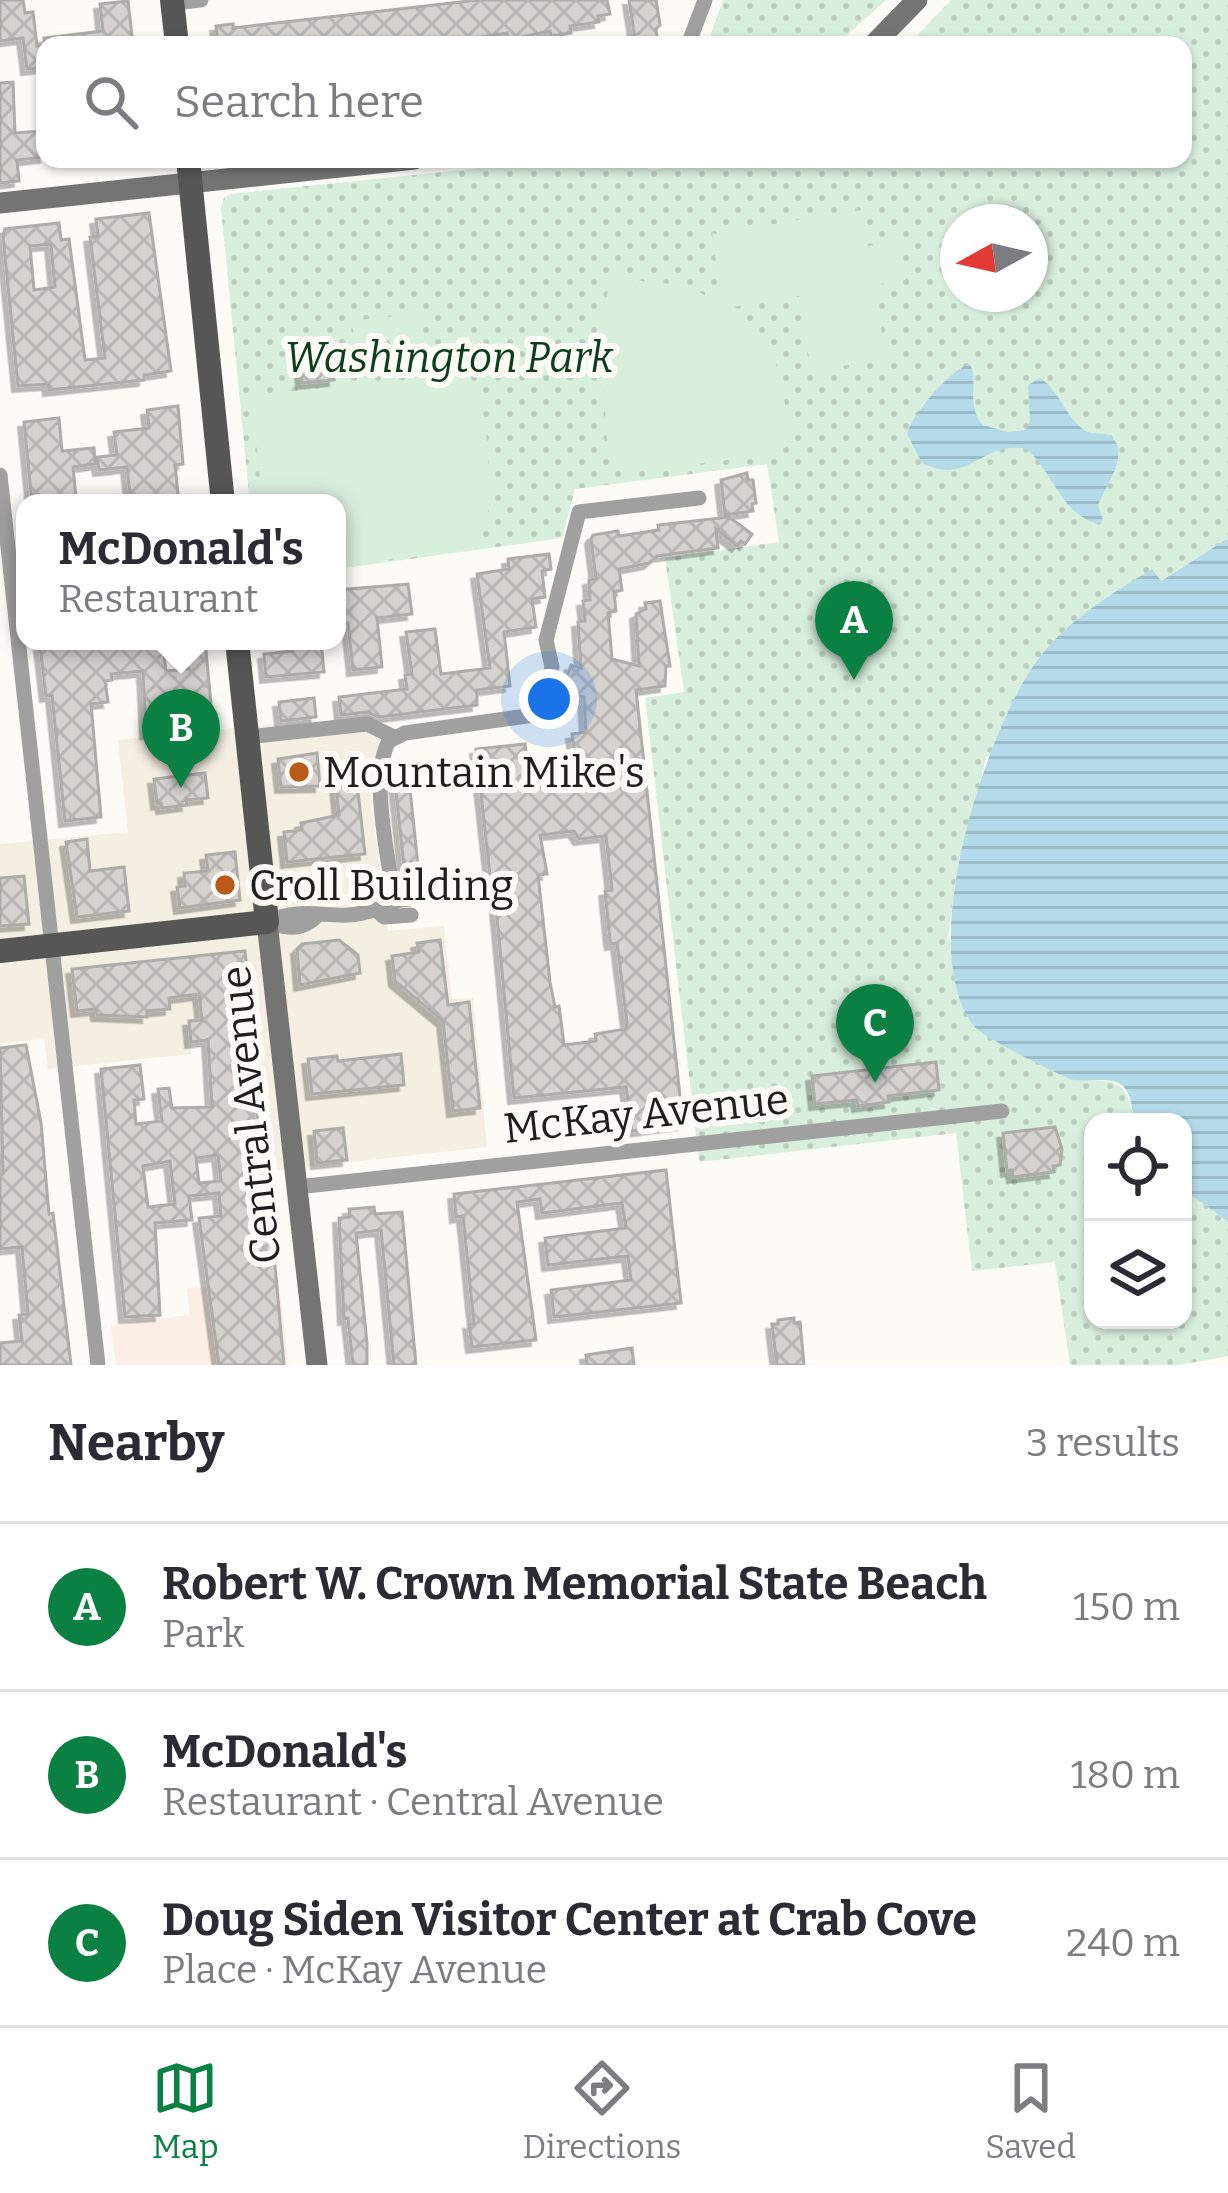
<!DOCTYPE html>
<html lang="en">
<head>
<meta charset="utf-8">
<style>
	:root { --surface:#fff; --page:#f7f7f7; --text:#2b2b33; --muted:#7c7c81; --line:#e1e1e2; --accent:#0b8043 }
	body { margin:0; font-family:Bitter,serif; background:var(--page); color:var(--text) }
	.controls { position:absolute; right:36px; bottom:36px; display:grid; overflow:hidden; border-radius:24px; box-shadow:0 3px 9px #0004 }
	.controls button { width:108px; height:108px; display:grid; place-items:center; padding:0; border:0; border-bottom:3px solid var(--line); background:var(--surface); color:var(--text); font:60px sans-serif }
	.compass { position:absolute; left:940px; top:204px; width:108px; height:108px; border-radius:50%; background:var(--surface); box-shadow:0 3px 9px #0004; rotate:262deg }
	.you { position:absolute; left:549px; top:699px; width:42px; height:42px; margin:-30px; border:9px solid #fff; border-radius:50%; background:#1a73e8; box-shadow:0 0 0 18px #1a73e833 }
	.badge { display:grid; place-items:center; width:78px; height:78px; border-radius:50%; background:var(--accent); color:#fff; font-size:39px; font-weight:700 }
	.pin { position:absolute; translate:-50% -99px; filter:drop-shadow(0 3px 6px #0008) }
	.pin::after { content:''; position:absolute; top:63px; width:42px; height:36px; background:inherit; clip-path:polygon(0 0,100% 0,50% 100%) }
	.popup { position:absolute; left:16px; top:494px; width:330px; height:156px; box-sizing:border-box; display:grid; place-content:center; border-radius:24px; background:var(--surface); filter:drop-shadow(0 3px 9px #0005); font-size:39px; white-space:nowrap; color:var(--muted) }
	.popup b { font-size:45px; color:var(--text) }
	.popup::after { content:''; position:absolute; left:50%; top:100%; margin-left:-24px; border:24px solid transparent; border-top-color:var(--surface) }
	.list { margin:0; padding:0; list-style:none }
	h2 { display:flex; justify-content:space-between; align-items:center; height:156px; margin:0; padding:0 48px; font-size:51px }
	h2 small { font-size:39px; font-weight:400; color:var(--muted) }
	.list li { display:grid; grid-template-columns:78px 1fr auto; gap:36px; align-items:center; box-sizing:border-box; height:168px; padding:0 48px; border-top:3px solid var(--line) }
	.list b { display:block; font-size:45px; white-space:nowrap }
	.list p { margin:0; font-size:39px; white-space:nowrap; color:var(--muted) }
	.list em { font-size:39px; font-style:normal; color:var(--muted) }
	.icon { flex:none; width:66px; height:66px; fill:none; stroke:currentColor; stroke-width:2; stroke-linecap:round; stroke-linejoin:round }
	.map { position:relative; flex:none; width:1228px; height:1365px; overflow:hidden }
	.search { position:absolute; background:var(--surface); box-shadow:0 3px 9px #0004; left:36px; right:36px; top:36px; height:132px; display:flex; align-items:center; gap:30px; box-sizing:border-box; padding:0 42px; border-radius:24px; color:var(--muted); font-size:45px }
	.sheet { height:660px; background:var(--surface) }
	nav { display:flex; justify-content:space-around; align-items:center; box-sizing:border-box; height:168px; border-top:3px solid var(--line); background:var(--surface); font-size:33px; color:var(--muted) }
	nav a { display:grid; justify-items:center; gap:6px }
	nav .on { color:var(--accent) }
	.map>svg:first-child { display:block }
</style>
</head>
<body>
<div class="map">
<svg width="1228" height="1365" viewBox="0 0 1228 1365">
	<defs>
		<pattern id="park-dots" width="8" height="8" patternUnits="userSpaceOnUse" patternTransform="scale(3)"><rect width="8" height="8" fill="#d9efde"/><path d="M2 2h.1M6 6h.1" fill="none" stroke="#baccbe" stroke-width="1.8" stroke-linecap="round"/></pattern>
		<pattern id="water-rules" width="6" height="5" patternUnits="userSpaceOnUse" patternTransform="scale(3)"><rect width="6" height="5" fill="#b5daea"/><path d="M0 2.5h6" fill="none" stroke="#9bbbc8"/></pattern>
		<pattern id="building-cross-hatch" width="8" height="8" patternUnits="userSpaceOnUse" patternTransform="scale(3)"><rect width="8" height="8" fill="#d6d3cf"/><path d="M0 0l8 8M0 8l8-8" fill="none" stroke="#b7b5b1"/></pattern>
		<filter id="shadow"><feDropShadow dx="-5.5" dy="5.5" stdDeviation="0" flood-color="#0004"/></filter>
	</defs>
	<rect width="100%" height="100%" fill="#fdfbf6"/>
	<path fill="#f5eee3" d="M 271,724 L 274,742 L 372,730 L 380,733 L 371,797 L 388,931 L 444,926 L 452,999 L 473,998 L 487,1147 L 272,1171 L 256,1033 L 191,1040 L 191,1054 L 48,1069 L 44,1039 L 0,1044 L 0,844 L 128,832 L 118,740 Z"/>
	<path fill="#fceee7" d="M 278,1278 L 289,1365 L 116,1365 L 111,1325 L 189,1315 L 187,1289 Z"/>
	<path fill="url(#park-dots)" fill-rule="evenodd" d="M 723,0 L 886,0 L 836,45 L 707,45 Z
		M 951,0 L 1228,0 L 1228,538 L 1160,581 L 1151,569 L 986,758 L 955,883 L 948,938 L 1074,1080 C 1115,1081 1127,1077 1134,1122 L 1093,1122 L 1093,1320 L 1183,1320 L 1183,1189 L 1228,1222 L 1228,1356 L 1179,1365 L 1070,1365 L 1055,1262 L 972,1271 L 956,1133 L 699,1162 L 645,698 L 684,692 L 665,558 L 779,542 L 767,464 L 575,489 L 562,538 L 337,569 L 337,503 L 250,503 L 221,208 L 224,198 L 231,194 L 568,159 L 619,159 L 653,170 L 708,159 L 1183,159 L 1183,45 L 908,45 ZM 958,222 L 1030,222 L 1030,294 L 958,294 Z"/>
	<path fill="#d9efde" d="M 862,210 L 868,246 L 899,242 L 905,280 L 874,285 L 886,359 L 811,371 L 799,296 L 726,308 L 776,363 L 794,445 C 739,460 675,471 619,465 L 608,453 L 599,331 L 611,278 L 690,286 L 723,307 L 712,234 Z
		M 419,314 L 425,371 L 393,375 L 387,317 Z
		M 384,317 L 390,375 L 358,378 L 352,321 Z
		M 434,377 L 460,380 L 479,398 L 485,421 L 492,500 L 476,549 L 337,566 L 337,503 L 262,503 L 252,395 Z"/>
	<path fill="url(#water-rules)" d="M 970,364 C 979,384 965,404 983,425 L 1007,432 L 1026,430 L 1030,421 L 1028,385 L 1040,378 C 1060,391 1065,416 1083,429 C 1091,436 1101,431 1110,436 C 1132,451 1105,487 1098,505 L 1103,521 L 1097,524 C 1058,511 1053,470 1026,449 C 982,440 969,487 922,463 L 907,434 C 912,414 951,369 970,364 Z
		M 1228,538 L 1228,1222 L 1183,1189 L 1183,1122 L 1134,1122 C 1132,1111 1132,1096 1124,1087 C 1110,1074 1086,1084 1070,1079 C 1055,1073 982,1037 974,1026 C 914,951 984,740 1032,668 C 1061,624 1108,596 1152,569 L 1161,581 Z"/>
	<path fill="url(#building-cross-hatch)" stroke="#aeaca8" stroke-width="3" fill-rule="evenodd" filter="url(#shadow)" d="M 0,0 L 23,0 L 25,13 L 33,12 L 37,46 L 44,45 L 44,38 L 103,31 L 100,4 L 128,1 L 133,45 L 45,45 L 45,67 L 27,69 L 23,38 L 0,41 Z
		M 478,0 L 607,0 L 610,14 L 598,16 L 599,22 L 570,26 L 571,33 L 551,36 L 550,31 L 508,40 L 507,33 L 463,40 L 462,45 L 218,45 L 216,26 L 233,24 L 233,28 Z
		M 629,0 L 656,0 L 660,25 L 656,29 L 658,45 L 636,45 Z
		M 13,82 L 15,133 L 40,131 L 45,157 L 17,160 L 19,181 L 0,183 L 0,83 Z
		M 149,213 L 171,371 L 144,375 L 144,380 L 49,390 L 48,384 L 18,386 L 3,236 L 5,229 L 59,223 L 61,240 L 69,239 L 85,360 L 105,358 L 90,237 L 98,236 L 96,219 ZM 51,244 L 55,287 L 34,290 L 30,246 Z
		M 331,349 L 334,380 L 302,383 L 299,352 Z
		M 178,406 L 183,464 L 175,465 L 179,503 L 131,503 L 127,467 L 99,470 L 97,457 L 117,455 L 114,432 L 149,428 L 147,410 Z
		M 59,418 L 62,451 L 94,448 L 95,464 L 73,467 L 76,498 L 32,503 L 24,422 Z
		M 747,473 L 748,480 L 753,480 L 756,503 L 752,504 L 753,511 L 725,515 L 721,480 Z
		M 729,517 L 752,534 L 745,544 L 741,541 L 737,546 L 716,529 L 718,548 L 657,556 L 649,563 L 619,569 L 622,590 L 614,592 L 616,611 L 608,613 L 612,659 L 639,666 L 636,614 L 646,609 L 645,603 L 660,601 L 670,666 L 666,666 L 665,686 L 636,690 L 683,1124 L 632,1131 L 626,1087 L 514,1098 L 495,897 L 486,898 L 483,876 L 490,875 L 476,749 L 525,744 L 530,788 L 598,781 L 596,760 L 576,763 L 572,734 L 586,732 L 584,697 L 562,691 L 571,665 L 581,668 L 578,622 L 585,621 L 583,601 L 590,600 L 589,580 L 596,579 L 591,539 L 593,535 L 618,531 L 619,536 L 659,530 L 658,525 ZM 574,831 L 579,839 L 606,836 L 612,890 L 605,891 L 610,940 L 611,944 L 617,943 L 627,1023 L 626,1029 L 595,1034 L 596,1041 L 564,1045 L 559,1006 L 555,1007 L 550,982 L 538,875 L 547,874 L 540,835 Z
		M 549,554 L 551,569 L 542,571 L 545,597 L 532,599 L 536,627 L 504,632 L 510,686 L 477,690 L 477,705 L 379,717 L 367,712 L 341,715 L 339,697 L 407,689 L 405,675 L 412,674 L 406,632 L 435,629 L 441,674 L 490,668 L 477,574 L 509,569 L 508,559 Z
		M 408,584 L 412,614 L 377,618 L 382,667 L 353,670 L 348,623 L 337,624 L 337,590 Z
		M 79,641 L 162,641 L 166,671 L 188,669 L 185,641 L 205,641 L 213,725 L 146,733 L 143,671 L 111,674 L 112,680 L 105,681 L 108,702 L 91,704 L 101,817 L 65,821 L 52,695 L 46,696 L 40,646 Z
		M 321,641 L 324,672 L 266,677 L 264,654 L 293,651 L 292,644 Z
		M 314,698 L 316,717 L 281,721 L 279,702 Z
		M 317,753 L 320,786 L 281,787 L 278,759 Z
		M 408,770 L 420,885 L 406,887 L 394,772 Z
		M 205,773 L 208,798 L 186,800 L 187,805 L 162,808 L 161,803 L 157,804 L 154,779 Z
		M 357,783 L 365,854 L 287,862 L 284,832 L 302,830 L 301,823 L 339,815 L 336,786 Z
		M 87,839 L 90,871 L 124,867 L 129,911 L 77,917 L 66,842 Z
		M 235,852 L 240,900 L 180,908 L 177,887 L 185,886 L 184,873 L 208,871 L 206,855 Z
		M 24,876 L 29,924 L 0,926 L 0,878 Z
		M 339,940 L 358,955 L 360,973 L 300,985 L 297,949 L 302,944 Z
		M 440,940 L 448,1005 L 469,1002 L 480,1108 L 453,1111 L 443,1021 L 395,981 L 392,956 L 419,952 L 417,943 Z
		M 245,951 L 254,1035 L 242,1037 L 245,1066 L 241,1067 L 245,1103 L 256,1102 L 258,1120 L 253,1121 L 257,1163 L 265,1162 L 268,1188 L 262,1188 L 266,1211 L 270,1211 L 284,1365 L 219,1365 L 199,1218 L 221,1216 L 219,1193 L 189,1196 L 192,1220 L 155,1223 L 160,1315 L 125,1317 L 101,1069 L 140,1065 L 144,1099 L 134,1100 L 136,1124 L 162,1121 L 158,1089 L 169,1088 L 172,1108 L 212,1107 L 208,1040 L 191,1042 L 189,1021 L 202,1020 L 199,994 L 169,998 L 170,1009 L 147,1011 L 147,1017 L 97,1015 L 96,1009 L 77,1011 L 72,969 ZM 218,1155 L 221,1181 L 199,1183 L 196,1158 ZM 170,1161 L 175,1204 L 148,1207 L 143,1166 Z
		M 26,1045 L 41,1123 L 49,1214 L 53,1213 L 71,1365 L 0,1365 L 0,1343 L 22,1341 L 19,1315 L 28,1314 L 22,1247 L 0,1249 L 0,1175 L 3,1174 L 0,1048 Z
		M 401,1054 L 404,1085 L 312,1094 L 308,1059 L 337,1056 L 338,1061 Z
		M 936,1062 L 939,1090 L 888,1096 L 889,1102 L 858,1106 L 857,1100 L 815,1104 L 812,1076 Z
		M 1055,1127 L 1062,1149 L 1060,1165 L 1053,1166 L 1054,1172 L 1013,1177 L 1012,1170 L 1007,1171 L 1003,1133 Z
		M 343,1128 L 347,1160 L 317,1163 L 314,1131 Z
		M 666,1170 L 681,1303 L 554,1317 L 551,1290 L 631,1280 L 628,1256 L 548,1265 L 545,1238 L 626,1228 L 622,1203 L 542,1213 L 540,1199 L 517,1202 L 536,1340 L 472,1347 L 469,1324 L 474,1324 L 463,1216 L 456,1217 L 454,1194 Z
		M 374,1207 L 375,1214 L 402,1212 L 416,1365 L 394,1365 L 381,1230 L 356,1233 L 367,1343 L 367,1365 L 353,1365 L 348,1318 L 344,1319 L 339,1218 L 350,1217 L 349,1209 Z
		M 794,1318 L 794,1323 L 800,1322 L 804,1365 L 777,1365 L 772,1324 L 778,1324 L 778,1320 Z
		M 632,1348 L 634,1365 L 587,1365 L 586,1355 Z"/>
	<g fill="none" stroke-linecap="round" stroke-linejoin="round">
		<path stroke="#a0a19f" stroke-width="15" d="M 173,3 L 201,0
			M 688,45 L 705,0
			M 0,475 L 98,1365
			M 247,737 L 367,724 L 394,737
			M 394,900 C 389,859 369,776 389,741 L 405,733 L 541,714 L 552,667 L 546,640 L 579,512 L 699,498
			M 375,909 L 384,917 L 411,915
			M 267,922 C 307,903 336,924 373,910 C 386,905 393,900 409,899
			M 267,922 C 287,928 301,932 317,916
			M 297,1187 L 1002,1111"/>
		<path stroke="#747573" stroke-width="21" d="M 873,45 L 917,0
			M 0,203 L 415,159
			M 267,922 L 317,1365"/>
		<path stroke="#565754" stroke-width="24" d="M 172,0 L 177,45
			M 188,159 L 223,503
			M 0,951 L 267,922 L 237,641"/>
	</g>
	<g fill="#ba5918" stroke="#fdfbf6" stroke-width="4.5">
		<circle cx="299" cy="772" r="12"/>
		<circle cx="225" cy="885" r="12"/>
	</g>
	<g text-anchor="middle" stroke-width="12" stroke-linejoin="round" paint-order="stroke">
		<g font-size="42" font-style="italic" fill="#0b3d1e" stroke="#fdfbf6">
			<text x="449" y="372">Washington Park</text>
		</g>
		<g font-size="42" fill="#1f1e1d" stroke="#fdfbf6" text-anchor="start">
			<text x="323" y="787">Mountain Mike's</text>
			<text x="249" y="900">Croll Building</text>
		</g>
		<g font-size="42" fill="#1f1e1d" stroke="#fdfbf6">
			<text transform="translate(646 1113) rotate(-6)" y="15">McKay Avenue</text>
			<text transform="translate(250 1115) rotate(-96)" y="15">Central Avenue</text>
		</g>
	</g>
</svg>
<div class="controls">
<button><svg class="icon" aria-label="locate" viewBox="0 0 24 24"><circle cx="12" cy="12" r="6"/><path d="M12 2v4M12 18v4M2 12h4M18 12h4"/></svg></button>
<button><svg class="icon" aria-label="layers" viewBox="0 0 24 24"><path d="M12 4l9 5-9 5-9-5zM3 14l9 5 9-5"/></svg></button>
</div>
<svg class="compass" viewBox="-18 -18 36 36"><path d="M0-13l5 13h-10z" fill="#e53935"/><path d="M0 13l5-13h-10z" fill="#7c7c81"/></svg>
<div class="you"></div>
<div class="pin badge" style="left:854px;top:680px">A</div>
<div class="pin badge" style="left:181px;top:788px">B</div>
<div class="popup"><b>McDonald's</b>Restaurant</div>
<div class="pin badge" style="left:875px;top:1083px">C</div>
<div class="search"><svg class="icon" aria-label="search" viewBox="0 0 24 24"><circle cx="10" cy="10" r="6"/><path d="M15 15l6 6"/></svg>Search here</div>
</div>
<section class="sheet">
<h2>Nearby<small>3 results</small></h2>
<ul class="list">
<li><span class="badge">A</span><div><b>Robert W. Crown Memorial State Beach</b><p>Park</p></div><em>150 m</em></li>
<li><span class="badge">B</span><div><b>McDonald's</b><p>Restaurant · Central Avenue</p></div><em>180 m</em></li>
<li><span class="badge">C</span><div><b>Doug Siden Visitor Center at Crab Cove</b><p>Place · McKay Avenue</p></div><em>240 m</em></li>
</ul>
</section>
<nav>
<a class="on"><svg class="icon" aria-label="map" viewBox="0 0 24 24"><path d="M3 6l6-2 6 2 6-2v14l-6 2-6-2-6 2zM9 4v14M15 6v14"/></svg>Map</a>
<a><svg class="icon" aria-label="directions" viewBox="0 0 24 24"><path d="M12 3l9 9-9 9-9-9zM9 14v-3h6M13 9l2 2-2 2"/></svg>Directions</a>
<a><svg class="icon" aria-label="saved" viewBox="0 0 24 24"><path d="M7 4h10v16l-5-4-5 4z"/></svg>Saved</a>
</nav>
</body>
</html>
